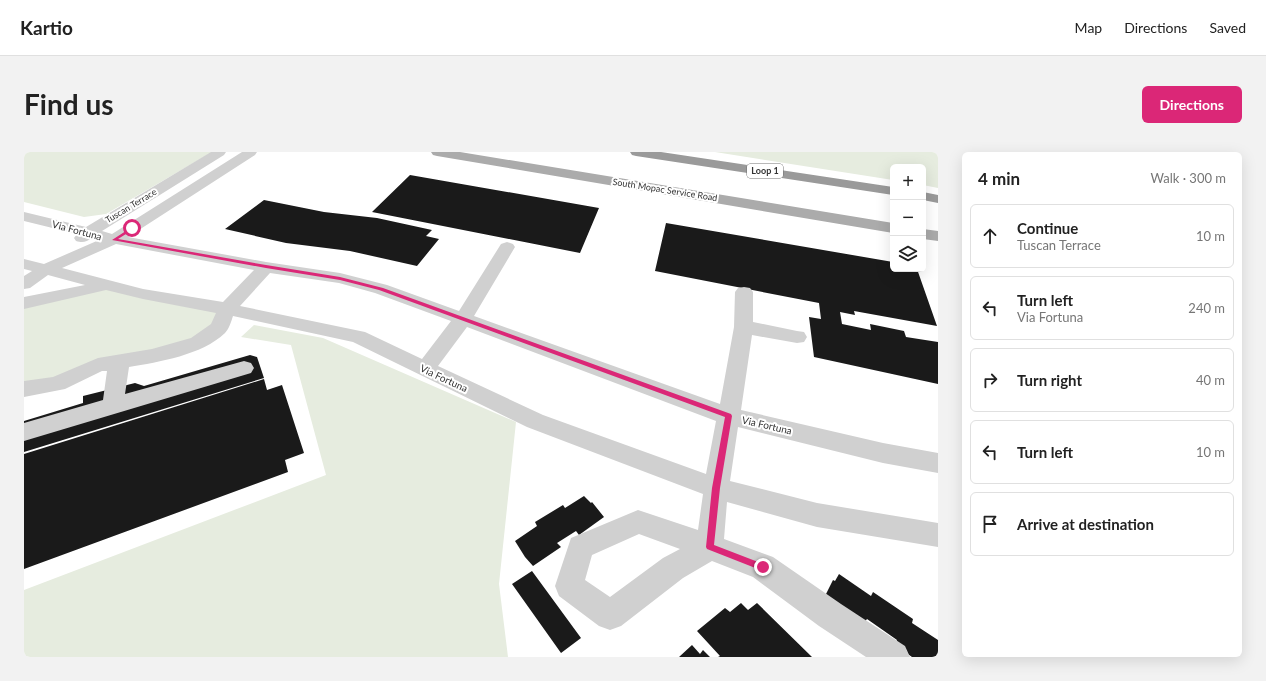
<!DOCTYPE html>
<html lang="en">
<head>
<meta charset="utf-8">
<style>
	:root { --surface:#fff; --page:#f2f2f2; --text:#222; --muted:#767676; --line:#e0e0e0; --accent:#db2777 }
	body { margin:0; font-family:Lato,sans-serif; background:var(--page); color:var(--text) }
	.controls { position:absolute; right:12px; top:12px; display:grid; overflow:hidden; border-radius:6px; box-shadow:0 4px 16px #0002 }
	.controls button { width:36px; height:36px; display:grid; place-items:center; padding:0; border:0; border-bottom:1px solid var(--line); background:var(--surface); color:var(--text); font:20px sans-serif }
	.stop { position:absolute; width:12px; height:12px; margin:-9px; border:3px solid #db2777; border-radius:50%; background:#fff }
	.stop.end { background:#db2777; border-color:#fff; box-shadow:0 1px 4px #0008 }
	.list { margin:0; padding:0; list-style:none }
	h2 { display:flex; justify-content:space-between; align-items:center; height:52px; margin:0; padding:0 16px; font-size:17px }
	h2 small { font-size:13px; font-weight:400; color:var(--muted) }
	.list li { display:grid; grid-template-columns:26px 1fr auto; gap:12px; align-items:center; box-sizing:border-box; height:64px; margin:0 8px 8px; padding:0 8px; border:1px solid var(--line); border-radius:6px }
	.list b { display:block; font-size:15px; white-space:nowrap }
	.list p { margin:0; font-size:13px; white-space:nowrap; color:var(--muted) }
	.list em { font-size:13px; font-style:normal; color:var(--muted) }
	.icon { flex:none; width:22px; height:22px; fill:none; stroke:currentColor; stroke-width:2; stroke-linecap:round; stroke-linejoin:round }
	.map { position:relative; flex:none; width:914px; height:505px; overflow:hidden; border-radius:6px }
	header { display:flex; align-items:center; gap:24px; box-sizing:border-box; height:56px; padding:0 20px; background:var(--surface); border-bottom:1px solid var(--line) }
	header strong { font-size:19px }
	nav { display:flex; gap:22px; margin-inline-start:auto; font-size:14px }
	.intro { display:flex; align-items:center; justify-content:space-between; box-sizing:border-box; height:96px; padding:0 24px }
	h1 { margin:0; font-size:28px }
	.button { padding:10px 18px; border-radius:6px; background:var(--accent); color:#fff; font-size:14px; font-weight:700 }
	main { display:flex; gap:24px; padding:0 24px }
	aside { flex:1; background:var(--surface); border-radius:6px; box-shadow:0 4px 16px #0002 }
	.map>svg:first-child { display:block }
</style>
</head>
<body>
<header>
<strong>Kartio</strong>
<nav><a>Map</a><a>Directions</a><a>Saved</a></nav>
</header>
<div class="intro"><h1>Find us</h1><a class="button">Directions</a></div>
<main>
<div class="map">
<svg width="914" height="505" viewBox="0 0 914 505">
	<rect width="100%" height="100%" fill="#fff"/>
	<path fill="#e6ecdf" d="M 0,0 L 188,0 L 82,62 L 60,65 L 0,50 Z
		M 691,0 L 914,0 L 914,36 L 899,33 L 899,15 L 869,15 L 869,28 Z
		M 82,133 L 203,157 L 174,191 L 0,237 L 0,151 Z
		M 230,173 L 299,186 L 492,270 L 475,432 L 484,505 L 0,505 L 0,438 L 302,323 L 267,193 L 217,185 Z"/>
	<path fill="#1a1a1a" d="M 386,23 L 575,56 L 556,101 L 348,60 Z
		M 240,48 L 300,60 L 353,66 L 408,78 L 402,84 L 415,87 L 393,114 L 326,99 L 262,91 L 201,77 Z
		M 642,71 L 869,110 L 869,117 L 893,117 L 913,174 L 830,159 L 831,163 L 816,160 L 818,172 L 847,178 L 846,172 L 880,179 L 882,185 L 914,190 L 914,232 L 790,205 L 785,165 L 797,167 L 795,151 L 631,119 Z
		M 226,203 L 233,205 L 240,226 L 0,300 L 0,269 L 59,251 L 59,244 L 111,231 L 120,234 Z
		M 240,227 L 243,238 L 258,233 L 280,301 L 261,308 L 264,320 L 0,417 L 0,302 Z
		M 560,344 L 567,351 L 568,350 L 580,365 L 555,383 L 552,379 L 533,391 L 537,395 L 509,414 L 501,405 L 491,389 L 513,374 L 511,370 L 539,353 L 541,356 Z
		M 508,419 L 557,486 L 537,501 L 488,432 Z
		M 815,422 L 847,444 L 849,440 L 889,467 L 888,471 L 914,488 L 914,505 L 888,505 L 871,493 L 873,488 L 843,467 L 840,471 L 801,444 L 809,428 L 811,429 Z
		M 717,451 L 724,458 L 733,451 L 788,505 L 694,505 L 696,504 L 673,479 L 701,456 L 706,460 Z
		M 668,493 L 676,502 L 679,498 L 686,505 L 655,505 Z"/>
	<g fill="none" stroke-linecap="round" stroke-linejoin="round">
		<path fill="#d0d0d0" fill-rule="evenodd" d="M 187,0 L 202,0 L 200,3 L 78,79 L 88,82 L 218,0 L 233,0 L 231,3 L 104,85 L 242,110 L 316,121 L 363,133 L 435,159 L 477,92 L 483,90 L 489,92 L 491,95 L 450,164 L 696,252 L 710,175 L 711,140 L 714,136 L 720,135 L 726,136 L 729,140 L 729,170 L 773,179 L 780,180 L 783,185 L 780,190 L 773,191 L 728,183 L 717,258 L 859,291 L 914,301 L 914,321 L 859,311 L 714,275 L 706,329 L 793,351 L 914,371 L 914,395 L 793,375 L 703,350 L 700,387 L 749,405 L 817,452 L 881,494 L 886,505 L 842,505 L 795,474 L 729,425 L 688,409 L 659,426 L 597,474 L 586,478 L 575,474 L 535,444 L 531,434 L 547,386 L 614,358 L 674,378 L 679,342 L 503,275 L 329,190 L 209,164 C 207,170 205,177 201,181 C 178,203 135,210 105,215 L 101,242 L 220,209 L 227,211 L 230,216 L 227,221 L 0,289 L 0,271 L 79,248 L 83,219 L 78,219 L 41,237 L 0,245 L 0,229 L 29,225 L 74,206 L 128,197 L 167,186 L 187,172 L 192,161 L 119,147 L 82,138 L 0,157 L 0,145 L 61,133 L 24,123 L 6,136 L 0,137 L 0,124 L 8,119 L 0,117 L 0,107 L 20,112 L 75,88 L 68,86 C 62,90 59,91 52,89 L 50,86 L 53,82 L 0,69 L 0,60 L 62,75 ZM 92,92 L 230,118 L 199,150 L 119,137 L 38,116 ZM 246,121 L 315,131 L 351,141 L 427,169 L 398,207 L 341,180 L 216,154 ZM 443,175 L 692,269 L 682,322 L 519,263 L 414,214 ZM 615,382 L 656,397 L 639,406 L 586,445 L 561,428 L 568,403 Z"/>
		<path fill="#ababab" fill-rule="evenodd" d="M 407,0 L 436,0 L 869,71 L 869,81 L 413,4 L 409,3 Z
			M 899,77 L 914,79 L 914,89 L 899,87 Z"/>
		<path fill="#9a9a9a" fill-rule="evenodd" d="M 606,0 L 637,0 L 869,35 L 869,43 L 612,4 L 608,3 Z
			M 899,40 L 914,43 L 914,51 L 899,48 Z"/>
	</g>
	<path fill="#db2777" d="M 108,75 L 110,77 L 94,87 L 242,113 L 316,125 L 359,136 L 707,262 L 708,264 L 696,336 L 690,393 L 742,413 L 743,415 L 742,418 L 739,419 L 683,397 L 682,395 L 688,336 L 701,265 L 355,138 L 316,128 L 242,116 L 88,88 Z"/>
	<g text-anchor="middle" stroke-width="4" stroke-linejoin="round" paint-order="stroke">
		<rect fill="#fff" stroke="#707070" stroke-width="1" x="723" y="12" width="36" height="14" rx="3"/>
		<g font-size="9" font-weight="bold" fill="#333">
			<text x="741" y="22">Loop 1</text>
		</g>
		<g font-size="9" fill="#333" stroke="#fff">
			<text transform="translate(641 38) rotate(9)" y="3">South Mopac Service Road</text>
			<text transform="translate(107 54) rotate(-31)" y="3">Tuscan Terrace</text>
		</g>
		<g font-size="10" fill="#333" stroke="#fff">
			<text transform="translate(53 78) rotate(15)" y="4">Via Fortuna</text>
			<text transform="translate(420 226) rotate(25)" y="4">Via Fortuna</text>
			<text transform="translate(743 273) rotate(13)" y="4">Via Fortuna</text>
		</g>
	</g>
</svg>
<div class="controls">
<button>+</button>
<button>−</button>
<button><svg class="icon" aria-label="layers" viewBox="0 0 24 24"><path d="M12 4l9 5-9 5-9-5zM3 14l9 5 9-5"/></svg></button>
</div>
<div class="stop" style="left:108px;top:76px"></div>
<div class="stop end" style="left:739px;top:415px"></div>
</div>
<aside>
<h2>4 min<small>Walk · 300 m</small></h2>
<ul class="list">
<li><svg class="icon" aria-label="ahead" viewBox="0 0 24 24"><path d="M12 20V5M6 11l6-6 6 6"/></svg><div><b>Continue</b><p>Tuscan Terrace</p></div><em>10 m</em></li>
<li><svg class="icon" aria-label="left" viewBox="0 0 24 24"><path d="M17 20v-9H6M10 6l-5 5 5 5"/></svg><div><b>Turn left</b><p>Via Fortuna</p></div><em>240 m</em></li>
<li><svg class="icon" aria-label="right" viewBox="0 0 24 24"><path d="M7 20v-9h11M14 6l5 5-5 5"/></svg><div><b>Turn right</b></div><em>40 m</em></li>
<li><svg class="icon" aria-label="left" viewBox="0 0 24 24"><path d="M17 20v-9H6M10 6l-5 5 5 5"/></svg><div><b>Turn left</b></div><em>10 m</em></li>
<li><svg class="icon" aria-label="arrive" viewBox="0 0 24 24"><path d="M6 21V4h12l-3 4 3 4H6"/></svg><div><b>Arrive at destination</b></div></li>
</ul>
</aside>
</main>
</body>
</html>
